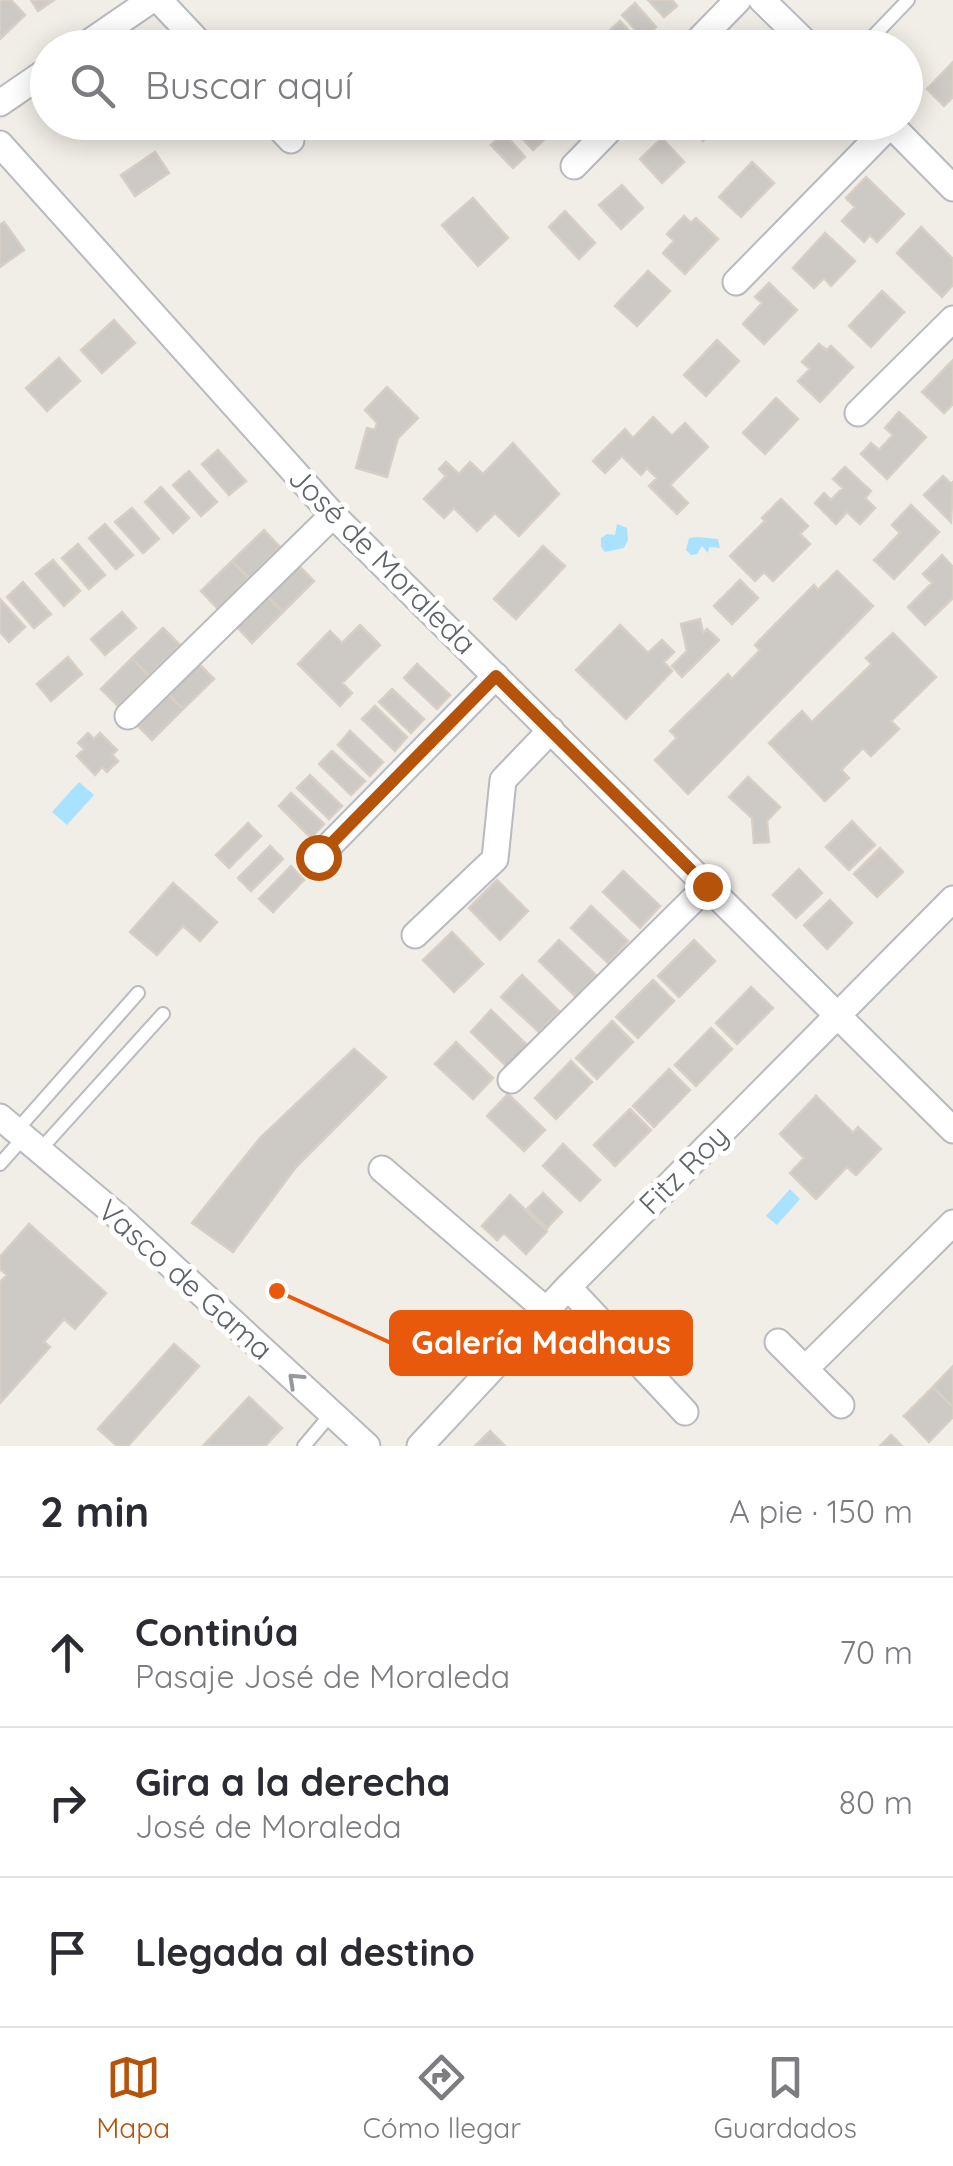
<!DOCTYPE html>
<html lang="es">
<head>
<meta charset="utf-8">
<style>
	:root { --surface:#fff; --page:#f7f7f7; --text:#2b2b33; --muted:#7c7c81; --line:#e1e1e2; --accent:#b45309 }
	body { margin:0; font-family:Quicksand,sans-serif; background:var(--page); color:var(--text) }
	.stop { position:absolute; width:30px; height:30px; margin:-22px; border:8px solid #b45309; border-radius:50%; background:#fff }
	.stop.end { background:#b45309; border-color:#fff; box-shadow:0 2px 10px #0008 }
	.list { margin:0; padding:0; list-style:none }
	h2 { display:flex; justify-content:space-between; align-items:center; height:130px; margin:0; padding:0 40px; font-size:42px }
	h2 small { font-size:32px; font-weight:400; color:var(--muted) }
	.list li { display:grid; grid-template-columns:65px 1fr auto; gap:30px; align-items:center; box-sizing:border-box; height:150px; padding:0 40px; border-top:2px solid var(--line) }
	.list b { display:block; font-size:38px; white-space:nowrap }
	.list p { margin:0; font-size:32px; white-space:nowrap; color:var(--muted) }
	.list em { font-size:32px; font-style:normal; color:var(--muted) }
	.icon { flex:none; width:55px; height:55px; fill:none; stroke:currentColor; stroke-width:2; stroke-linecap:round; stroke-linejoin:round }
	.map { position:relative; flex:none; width:953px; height:1446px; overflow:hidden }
	.search { position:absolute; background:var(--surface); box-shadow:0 5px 25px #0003; left:30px; right:30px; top:30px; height:110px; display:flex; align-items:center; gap:25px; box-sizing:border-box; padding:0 35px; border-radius:55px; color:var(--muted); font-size:38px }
	.sheet { height:580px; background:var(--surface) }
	nav { display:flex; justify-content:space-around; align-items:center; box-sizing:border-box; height:140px; border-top:2px solid var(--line); background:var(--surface); font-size:28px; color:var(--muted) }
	nav a { display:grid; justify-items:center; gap:5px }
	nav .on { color:var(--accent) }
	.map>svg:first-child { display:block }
</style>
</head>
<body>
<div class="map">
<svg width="953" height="1446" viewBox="0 0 953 1446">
	<rect width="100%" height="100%" fill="#f1eee7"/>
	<path fill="#a9e2ff" d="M 617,524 L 627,528 L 628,540 L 624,548 L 605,552 L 601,547 L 601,538 L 607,534 L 615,535 Z
		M 698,537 L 718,539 L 720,548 L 709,547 L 708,553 L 702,546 L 697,554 L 691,555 L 686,550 L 689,538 Z
		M 79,782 L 94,795 L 67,825 L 52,812 Z
		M 790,1189 L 800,1199 L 777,1225 L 766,1216 Z"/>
	<path fill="#cdc9c4" stroke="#d7cfc5" stroke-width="2.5" d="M 0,0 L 11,0 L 25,15 L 0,39 Z
		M 31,0 L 54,0 L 38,11 Z
		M 648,0 L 672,0 L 677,6 L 664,17 Z
		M 635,3 L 656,27 L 644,39 L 622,15 Z
		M 620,21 L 641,44 L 638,48 L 620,48 L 607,33 Z
		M 953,62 L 953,97 L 944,106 L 927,89 Z
		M 517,122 L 531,122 L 546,138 L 533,150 L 512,127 Z
		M 687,122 L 722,122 L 703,141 Z
		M 504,133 L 525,157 L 513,168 L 491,145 Z
		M 662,138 L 684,162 L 662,183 L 640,159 Z
		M 155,152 L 169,173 L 135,196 L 121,175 Z
		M 752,162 L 774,183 L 741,217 L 719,197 Z
		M 866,177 L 904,214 L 877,242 L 870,235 L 864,242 L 842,221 L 855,207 L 846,198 Z
		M 622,185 L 643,208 L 621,229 L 599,205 Z
		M 473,198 L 508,238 L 478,266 L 442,225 Z
		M 565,211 L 595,243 L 579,259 L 549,227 Z
		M 684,216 L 691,223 L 696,218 L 718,239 L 685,274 L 663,253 L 674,241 L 667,234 Z
		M 4,222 L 24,250 L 0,267 L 0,225 Z
		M 921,227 L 953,259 L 953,285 L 942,297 L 897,253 Z
		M 825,233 L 855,261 L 831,286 L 824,278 L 814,288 L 793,268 Z
		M 648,271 L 670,291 L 637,326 L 615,306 Z
		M 769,283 L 797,310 L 764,344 L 743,324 L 762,303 L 755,297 Z
		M 882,291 L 904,312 L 871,347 L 849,326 Z
		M 114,320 L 135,343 L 102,373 L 81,350 Z
		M 717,340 L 739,361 L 706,396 L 684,375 Z
		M 819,344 L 827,350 L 831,346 L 853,367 L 820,402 L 798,381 L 810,369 L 802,362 Z
		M 59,358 L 80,381 L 47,411 L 26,388 Z
		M 953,360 L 953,404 L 944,413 L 922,392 Z
		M 387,387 L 418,418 L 398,438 L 387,477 L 356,468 L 367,428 L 375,430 L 377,423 L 365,410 Z
		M 776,398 L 798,419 L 765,454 L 743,433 Z
		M 899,412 L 926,437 L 887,479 L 861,454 L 871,443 L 879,450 L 893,435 L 885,428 Z
		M 653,417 L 672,436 L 685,423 L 708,447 L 670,485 L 688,503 L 677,514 L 649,486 L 657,478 L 647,468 L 641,475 L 622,456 L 605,473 L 593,461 L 625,429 L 633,438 Z
		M 513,443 L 559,494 L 519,536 L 495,513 L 477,531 L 454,508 L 444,518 L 424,499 L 446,476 L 439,469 L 446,462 L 459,474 L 470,462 L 483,474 Z
		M 218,450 L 246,481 L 229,495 L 202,464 Z
		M 845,467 L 871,491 L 865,498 L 875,508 L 860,524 L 847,512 L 836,524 L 815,503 L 824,493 L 831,500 L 843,488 L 833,479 Z
		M 189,471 L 217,502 L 201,516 L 173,485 Z
		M 943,476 L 951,484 L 953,482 L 951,522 L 924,495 Z
		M 161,487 L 189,518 L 173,533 L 145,502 Z
		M 781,499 L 808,526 L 800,534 L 810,544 L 773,581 L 764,572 L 755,581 L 730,556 L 765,521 L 762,518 Z
		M 911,505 L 939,532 L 894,579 L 874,560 L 900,533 L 892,525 Z
		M 132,508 L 159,539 L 143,553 L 115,522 Z
		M 105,524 L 133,555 L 116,569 L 89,538 Z
		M 264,530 L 280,547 L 249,578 L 232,561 Z
		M 78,544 L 105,575 L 89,589 L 62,558 Z
		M 543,546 L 565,566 L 516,619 L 494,599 Z
		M 942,555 L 953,567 L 953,598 L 925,625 L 908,607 L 932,583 L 923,574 Z
		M 53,560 L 80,591 L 64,606 L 36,574 Z
		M 232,561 L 249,578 L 218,609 L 201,591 Z
		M 297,564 L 314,581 L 283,612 L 266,595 Z
		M 837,571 L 873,606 L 688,794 L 655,760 L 677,738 L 670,731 L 728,674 L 732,679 L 760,650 L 755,645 L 814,585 L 818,590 Z
		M 740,580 L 758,598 L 732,624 L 714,606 Z
		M 23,582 L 51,614 L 34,628 L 7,597 Z
		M 266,595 L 283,612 L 252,643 L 235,625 Z
		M 0,599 L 25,627 L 9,642 L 0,632 Z
		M 122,612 L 136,628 L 105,655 L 91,639 Z
		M 700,619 L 703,633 L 707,629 L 719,640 L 682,677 L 672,666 L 687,651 L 681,624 Z
		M 360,625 L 380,645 L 342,683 L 352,693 L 340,706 L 298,664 L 330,631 L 342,643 Z
		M 620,625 L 648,653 L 662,640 L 674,652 L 664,662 L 672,671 L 626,719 L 576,670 Z
		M 163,628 L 180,645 L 149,676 L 132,658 Z
		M 893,633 L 936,677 L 891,721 L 899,729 L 871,756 L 863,748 L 841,770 L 849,778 L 825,801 L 769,743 L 802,711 L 812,722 L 872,664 L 866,658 Z
		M 68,657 L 82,674 L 51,701 L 37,684 Z
		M 132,658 L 149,676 L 118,706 L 101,689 Z
		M 197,662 L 214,679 L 183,709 L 166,692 Z
		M 417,664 L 450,695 L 437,709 L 404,678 Z
		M 392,689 L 424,719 L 411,733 L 379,702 Z
		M 166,692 L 183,709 L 152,740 L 135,723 Z
		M 375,706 L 407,737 L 395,751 L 362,719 Z
		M 350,731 L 383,762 L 370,776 L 338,745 Z
		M 88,733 L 94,739 L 100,733 L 117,750 L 112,755 L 118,761 L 107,772 L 102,767 L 95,775 L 77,756 L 84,749 L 78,743 Z
		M 332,751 L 365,781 L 351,795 L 319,764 Z
		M 310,775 L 342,806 L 329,819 L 297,788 Z
		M 748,777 L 780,807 L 767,821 L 769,842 L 754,843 L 752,818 L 729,797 Z
		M 291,793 L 324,824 L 311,838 L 279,806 Z
		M 852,821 L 875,845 L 849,870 L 826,847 Z
		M 248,823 L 261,836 L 229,868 L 216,855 Z
		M 270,846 L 283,859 L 251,891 L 238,878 Z
		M 880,848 L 903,872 L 877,897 L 854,874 Z
		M 291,866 L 304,880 L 273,912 L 259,899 Z
		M 799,869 L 822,893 L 796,918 L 773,895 Z
		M 623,871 L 660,906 L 640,928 L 603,892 Z
		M 497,880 L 528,911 L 500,940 L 469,908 Z
		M 173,883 L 217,922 L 200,941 L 183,926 L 157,955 L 130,932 Z
		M 830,900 L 852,923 L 827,949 L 804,925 Z
		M 591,906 L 628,941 L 608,963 L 571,928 Z
		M 452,932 L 483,964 L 454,992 L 423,960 Z
		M 559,940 L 596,975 L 576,997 L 539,961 Z
		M 694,940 L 715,961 L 679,997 L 658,976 Z
		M 522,975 L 559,1011 L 539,1032 L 501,997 Z
		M 653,980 L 674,1001 L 638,1038 L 616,1017 Z
		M 751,987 L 773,1008 L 737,1044 L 716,1023 Z
		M 491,1010 L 528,1046 L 508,1068 L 471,1032 Z
		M 612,1021 L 633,1042 L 597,1079 L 576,1058 Z
		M 711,1028 L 732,1049 L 696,1086 L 675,1065 Z
		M 456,1042 L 493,1078 L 473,1099 L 435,1064 Z
		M 354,1049 L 386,1077 L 296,1167 L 233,1252 L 192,1223 L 260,1138 Z
		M 571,1061 L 592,1082 L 556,1119 L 535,1098 Z
		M 669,1069 L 690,1090 L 654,1127 L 633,1106 Z
		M 508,1094 L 545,1130 L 524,1151 L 487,1116 Z
		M 816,1096 L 853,1133 L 858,1127 L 881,1149 L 856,1175 L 847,1167 L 816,1199 L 790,1173 L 804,1158 L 780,1134 Z
		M 630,1109 L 651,1130 L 615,1166 L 594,1145 Z
		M 563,1144 L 600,1180 L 580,1201 L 543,1166 Z
		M 543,1193 L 562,1212 L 547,1228 L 527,1209 Z
		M 510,1195 L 547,1231 L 526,1254 L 504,1233 L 497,1240 L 482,1226 Z
		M 29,1224 L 106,1293 L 75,1329 L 64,1319 L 44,1342 L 50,1347 L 0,1403 L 0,1282 L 7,1275 L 0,1269 L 0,1257 Z
		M 174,1344 L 199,1366 L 128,1446 L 117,1446 L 98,1429 Z
		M 953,1366 L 953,1407 L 933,1387 Z
		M 933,1387 L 953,1407 L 953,1417 L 929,1442 L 904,1416 Z
		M 249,1397 L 282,1428 L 265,1446 L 203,1446 Z
		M 490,1431 L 505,1446 L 475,1446 Z
		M 891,1435 L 902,1446 L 880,1446 Z"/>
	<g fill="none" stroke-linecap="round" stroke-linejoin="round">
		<defs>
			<path id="lane" d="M 862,48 L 908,0
				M 16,1131 L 138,993
				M 39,1151 L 163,1014
				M 0,1164 L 24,1137
				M 304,1446 L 331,1414"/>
			<path id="street" d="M 159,0 L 204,48
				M 762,0 L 811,48
				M 81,48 L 151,0
				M 691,48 L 738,0
				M 0,103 L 48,70
				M 274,122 L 291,140
				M 888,122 L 953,188
				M 0,144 L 333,515 L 953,1130
				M 574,166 L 617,122
				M 736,282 L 890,125
				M 858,413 L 953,319
				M 128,716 L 333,515
				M 318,857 L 496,676
				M 415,935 L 495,859 L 503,780 L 551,730
				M 511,1080 L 707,886
				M 0,1117 L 121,1219 L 367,1446
				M 382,1169 L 546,1310
				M 568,1287 L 685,1412
				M 778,1342 L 841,1405
				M 805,1369 L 953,1223
				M 420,1446 L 568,1287 L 953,899"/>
		</defs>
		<use href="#lane" stroke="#b7babe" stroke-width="16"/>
		<use href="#street" stroke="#b7babe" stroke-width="29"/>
		<use href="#lane" stroke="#fff" stroke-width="12"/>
		<use href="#street" stroke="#fff" stroke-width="25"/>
	</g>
	<defs><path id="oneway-chevron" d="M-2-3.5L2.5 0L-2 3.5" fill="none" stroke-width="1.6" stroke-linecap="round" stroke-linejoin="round" transform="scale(2.5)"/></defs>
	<use stroke="#969a9d" href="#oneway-chevron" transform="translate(295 1380) rotate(-137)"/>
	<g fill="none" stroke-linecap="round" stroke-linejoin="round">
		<path stroke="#b45309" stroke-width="12" d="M 318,857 L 496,676 L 707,886"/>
	</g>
	<g text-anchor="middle" stroke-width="10" stroke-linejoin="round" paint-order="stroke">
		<g font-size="30" fill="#5e6468" stroke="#fff">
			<text transform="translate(382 561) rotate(45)" y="10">José de Moraleda</text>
			<text transform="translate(684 1170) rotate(-45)" y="10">Fitz Roy</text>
			<text transform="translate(185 1280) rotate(42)" y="10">Vasco de Gama</text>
		</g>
	</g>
	<path fill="none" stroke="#e8590c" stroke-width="4" d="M277 1291L391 1343"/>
	<circle fill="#e8590c" stroke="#fff" stroke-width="4" cx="277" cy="1291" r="10"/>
	<rect fill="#e8590c" stroke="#e8590c" stroke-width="4" x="391" y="1312" width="300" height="62" rx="10"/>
	<g font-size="32" text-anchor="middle" font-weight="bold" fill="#fff">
		<text x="541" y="1354">Galería Madhaus</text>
	</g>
</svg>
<div class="stop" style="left:318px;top:857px"></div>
<div class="stop end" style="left:707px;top:886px"></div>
<div class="search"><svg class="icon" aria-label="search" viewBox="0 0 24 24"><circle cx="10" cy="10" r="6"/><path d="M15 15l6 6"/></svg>Buscar aquí</div>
</div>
<section class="sheet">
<h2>2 min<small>A pie · 150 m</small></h2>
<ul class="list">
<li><svg class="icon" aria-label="ahead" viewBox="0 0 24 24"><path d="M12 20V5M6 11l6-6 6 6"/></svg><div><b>Continúa</b><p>Pasaje José de Moraleda</p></div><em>70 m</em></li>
<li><svg class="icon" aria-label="right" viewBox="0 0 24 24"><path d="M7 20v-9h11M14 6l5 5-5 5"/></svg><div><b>Gira a la derecha</b><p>José de Moraleda</p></div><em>80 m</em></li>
<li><svg class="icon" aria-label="arrive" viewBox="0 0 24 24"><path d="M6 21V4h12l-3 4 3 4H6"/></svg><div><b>Llegada al destino</b></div></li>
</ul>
</section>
<nav>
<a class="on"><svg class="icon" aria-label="map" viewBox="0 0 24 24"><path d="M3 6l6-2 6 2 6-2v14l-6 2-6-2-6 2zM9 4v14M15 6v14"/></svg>Mapa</a>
<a><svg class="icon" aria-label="directions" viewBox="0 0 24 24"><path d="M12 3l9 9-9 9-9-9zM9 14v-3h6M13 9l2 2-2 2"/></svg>Cómo llegar</a>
<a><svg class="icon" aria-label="saved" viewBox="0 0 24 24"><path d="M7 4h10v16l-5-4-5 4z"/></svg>Guardados</a>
</nav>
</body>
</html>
